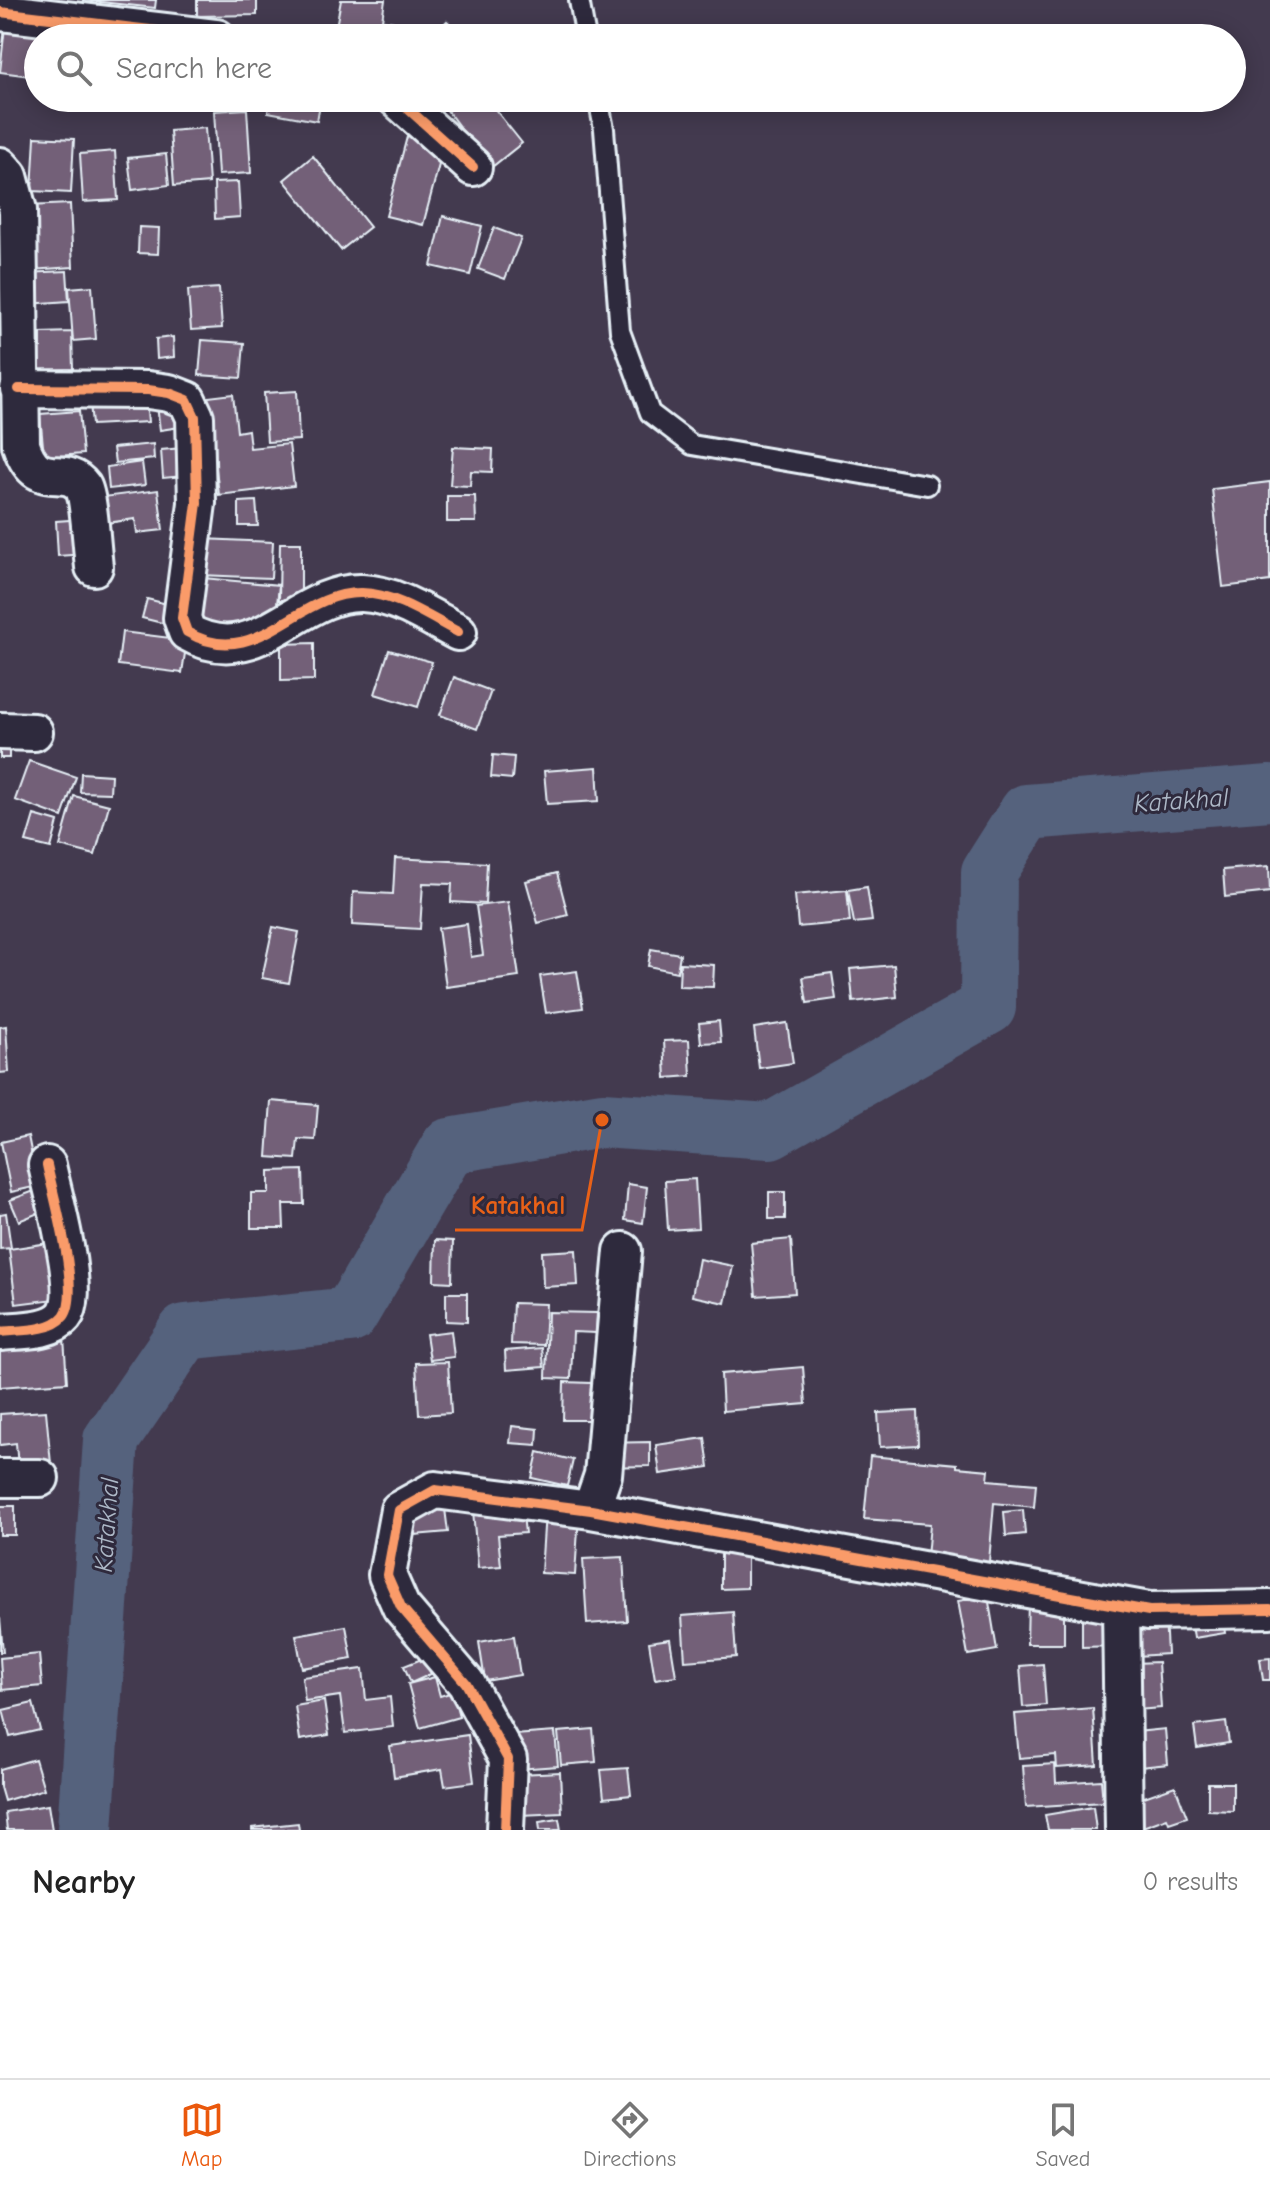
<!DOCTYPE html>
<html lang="en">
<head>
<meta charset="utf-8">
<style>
	:root { --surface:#fff; --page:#f2f2f2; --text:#222; --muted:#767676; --line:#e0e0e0; --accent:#ea580c }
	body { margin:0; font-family:"Comic Neue",sans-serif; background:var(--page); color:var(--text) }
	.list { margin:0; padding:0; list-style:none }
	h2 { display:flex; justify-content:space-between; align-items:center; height:104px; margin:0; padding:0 32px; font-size:34px }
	h2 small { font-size:26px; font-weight:400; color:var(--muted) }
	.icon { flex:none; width:44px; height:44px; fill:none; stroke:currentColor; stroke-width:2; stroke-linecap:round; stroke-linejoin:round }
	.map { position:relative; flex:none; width:1270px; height:1830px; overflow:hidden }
	.search { position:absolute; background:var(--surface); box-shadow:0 4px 20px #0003; left:24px; right:24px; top:24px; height:88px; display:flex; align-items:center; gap:20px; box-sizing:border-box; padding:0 28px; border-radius:44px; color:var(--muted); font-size:30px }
	.sheet { height:248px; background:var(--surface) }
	nav { display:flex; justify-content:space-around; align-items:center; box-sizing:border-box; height:112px; border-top:2px solid var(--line); background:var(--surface); font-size:22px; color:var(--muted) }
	nav a { display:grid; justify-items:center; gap:4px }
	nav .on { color:var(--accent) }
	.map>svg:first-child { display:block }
</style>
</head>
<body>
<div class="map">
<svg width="1270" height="1830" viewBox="0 0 1270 1830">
	<rect width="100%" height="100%" fill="#433a4f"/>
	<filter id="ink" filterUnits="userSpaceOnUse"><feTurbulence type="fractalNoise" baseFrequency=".0125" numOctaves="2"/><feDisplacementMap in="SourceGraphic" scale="16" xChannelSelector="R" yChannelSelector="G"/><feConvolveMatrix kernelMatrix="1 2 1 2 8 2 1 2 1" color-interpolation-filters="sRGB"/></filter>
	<g filter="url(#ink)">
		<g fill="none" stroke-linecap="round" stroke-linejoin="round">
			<path stroke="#54627d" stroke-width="56" d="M 85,1830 L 111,1440 L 185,1332 L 350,1315 L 449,1146 L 602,1120 L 770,1131 L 988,1007 L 989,872 L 1027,812 L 1270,793"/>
		</g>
		<path fill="#736078" stroke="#e8f1f8" stroke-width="2" d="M 82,0 L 156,0 L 155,8 Z
			M 197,0 L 257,0 L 257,15 L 197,16 Z
			M 341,0 L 385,0 L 382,20 L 414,25 L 411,38 L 334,38 Z
			M 6,17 L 62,24 L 61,38 L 38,38 L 38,77 L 0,72 Z
			M 447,21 L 466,38 L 430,38 Z
			M 59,98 L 111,98 L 111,103 Z
			M 270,98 L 321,98 L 317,121 L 268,112 Z
			M 438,98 L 497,98 L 490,103 L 522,143 L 487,171 L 459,136 L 463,132 Z
			M 247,109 L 251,173 L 218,175 L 214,111 Z
			M 205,128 L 209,183 L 174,186 L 170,131 Z
			M 408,133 L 445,142 L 423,225 L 386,216 Z
			M 35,137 L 74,139 L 71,193 L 32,191 Z
			M 115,151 L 118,200 L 83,202 L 80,154 Z
			M 166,154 L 169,185 L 132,190 L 128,158 Z
			M 313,156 L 370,227 L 341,250 L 284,180 Z
			M 238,182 L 240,217 L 215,219 L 214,183 Z
			M 70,204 L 73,267 L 31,270 L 28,206 Z
			M 443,216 L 482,226 L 470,275 L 431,266 Z
			M 139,227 L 159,228 L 158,254 L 138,253 Z
			M 494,228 L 521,238 L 505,279 L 478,269 Z
			M 67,271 L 69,301 L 28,304 L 26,273 Z
			M 92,286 L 96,339 L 73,341 L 69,288 Z
			M 219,288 L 222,328 L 191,330 L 188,290 Z
			M 72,332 L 73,369 L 22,371 L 20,348 L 41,347 L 41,333 Z
			M 173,337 L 174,357 L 157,359 L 156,339 Z
			M 202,340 L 244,343 L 241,378 L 199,375 Z
			M 145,387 L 148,422 L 92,425 L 89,391 Z
			M 155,389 L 193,425 L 160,430 Z
			M 297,391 L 299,440 L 267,442 L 264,393 Z
			M 233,394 L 237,432 L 248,430 L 250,448 L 289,444 L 294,486 L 219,495 L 208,397 Z
			M 79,411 L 83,454 L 44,457 L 40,414 Z
			M 153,444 L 154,459 L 115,463 L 113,448 Z
			M 453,447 L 493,449 L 492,472 L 471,471 L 470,486 L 450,485 Z
			M 182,448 L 184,476 L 163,478 L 161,450 Z
			M 142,462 L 145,485 L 109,489 L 107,467 Z
			M 1270,482 L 1270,581 L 1223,587 L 1212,489 Z
			M 158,490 L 163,530 L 137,533 L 135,519 L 107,523 L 103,497 Z
			M 447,496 L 475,496 L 476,522 L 447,522 Z
			M 256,501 L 258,526 L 239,526 L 239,502 Z
			M 83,519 L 85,554 L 58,556 L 56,521 Z
			M 203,539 L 273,542 L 271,578 L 201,575 Z
			M 280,543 L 301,543 L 301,600 L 279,600 Z
			M 192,577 L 279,585 L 274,632 L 187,623 Z
			M 147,599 L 179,607 L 174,626 L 142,618 Z
			M 122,632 L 187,640 L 182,673 L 118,665 Z
			M 314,643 L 314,680 L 281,681 L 281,644 Z
			M 389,650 L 432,662 L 418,707 L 375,694 Z
			M 454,677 L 491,691 L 477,729 L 440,715 Z
			M 0,729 L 9,729 L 9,758 L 0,758 Z
			M 493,755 L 514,757 L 512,779 L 491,777 Z
			M 29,761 L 76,777 L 62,817 L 15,800 Z
			M 597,767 L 599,801 L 547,804 L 544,771 Z
			M 81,773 L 111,775 L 110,793 L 80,792 Z
			M 74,796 L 109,805 L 95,855 L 60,846 Z
			M 34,815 L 58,822 L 51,848 L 26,842 Z
			M 395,858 L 487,863 L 485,904 L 451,902 L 452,884 L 423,883 L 420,929 L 352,925 L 353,892 L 393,894 Z
			M 1269,866 L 1270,892 L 1225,897 L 1223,870 Z
			M 557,873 L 568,915 L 538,923 L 526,881 Z
			M 867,887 L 872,921 L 854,923 L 848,890 Z
			M 847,890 L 850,922 L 798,927 L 795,895 Z
			M 508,902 L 519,977 L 446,987 L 438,928 L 467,924 L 471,957 L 483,955 L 476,906 Z
			M 273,927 L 299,932 L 289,983 L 262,978 Z
			M 651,949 L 680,954 L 677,972 L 648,966 Z
			M 680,963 L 714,965 L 713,987 L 679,986 Z
			M 894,965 L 897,997 L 853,1002 L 850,969 Z
			M 577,971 L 583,1008 L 546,1013 L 540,976 Z
			M 832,973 L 836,999 L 807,1003 L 803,977 Z
			M 719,1021 L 721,1042 L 701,1043 L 699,1023 Z
			M 787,1023 L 793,1063 L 759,1068 L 754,1028 Z
			M 6,1026 L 9,1072 L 0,1073 L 0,1027 Z
			M 689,1040 L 691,1076 L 666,1078 L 664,1041 Z
			M 271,1101 L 318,1105 L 315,1140 L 298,1139 L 296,1159 L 267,1157 Z
			M 28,1136 L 38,1186 L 11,1192 L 1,1142 Z
			M 303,1170 L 304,1204 L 283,1204 L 284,1228 L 251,1228 L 251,1193 L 269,1193 L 269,1171 Z
			M 695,1179 L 698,1228 L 668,1230 L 665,1181 Z
			M 628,1184 L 647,1187 L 643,1223 L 625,1220 Z
			M 45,1187 L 53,1207 L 19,1221 L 10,1200 Z
			M 769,1192 L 785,1192 L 785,1219 L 769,1219 Z
			M 6,1213 L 11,1248 L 0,1249 L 0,1214 Z
			M 791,1239 L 795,1293 L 756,1296 L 751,1243 Z
			M 435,1240 L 453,1241 L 452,1282 L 434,1281 Z
			M 55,1242 L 63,1298 L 16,1304 L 9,1249 Z
			M 576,1250 L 578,1285 L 543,1287 L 542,1252 Z
			M 699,1259 L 733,1266 L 725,1303 L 692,1296 Z
			M 446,1293 L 467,1293 L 467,1322 L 446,1321 Z
			M 513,1303 L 546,1304 L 544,1345 L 511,1344 Z
			M 548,1312 L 597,1313 L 596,1333 L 573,1332 L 571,1379 L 546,1378 Z
			M 63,1323 L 67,1382 L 0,1387 L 0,1327 Z
			M 451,1331 L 454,1357 L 430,1360 L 426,1334 Z
			M 542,1348 L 544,1367 L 506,1370 L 505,1351 Z
			M 448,1362 L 451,1413 L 419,1415 L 416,1363 Z
			M 803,1367 L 806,1404 L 723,1411 L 721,1374 Z
			M 564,1382 L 591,1383 L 590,1420 L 563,1420 Z
			M 46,1411 L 51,1464 L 18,1467 L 16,1443 L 0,1445 L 0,1414 Z
			M 917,1411 L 918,1445 L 880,1447 L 878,1413 Z
			M 512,1426 L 538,1429 L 537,1445 L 510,1443 Z
			M 705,1438 L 709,1467 L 660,1474 L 656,1445 Z
			M 650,1442 L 650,1466 L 601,1467 L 601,1443 Z
			M 538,1452 L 573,1460 L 567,1486 L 532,1478 Z
			M 870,1456 L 957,1464 L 957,1467 L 989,1470 L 988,1480 L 1036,1484 L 1034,1507 L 994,1503 L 989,1562 L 927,1557 L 930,1524 L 864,1519 Z
			M 444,1501 L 448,1532 L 403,1536 L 401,1505 Z
			M 0,1506 L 15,1506 L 15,1535 L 0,1535 Z
			M 522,1506 L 525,1533 L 498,1535 L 501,1566 L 478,1568 L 473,1511 Z
			M 1023,1510 L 1025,1534 L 1006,1536 L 1004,1512 Z
			M 545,1512 L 579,1514 L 575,1575 L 541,1573 Z
			M 721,1550 L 747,1550 L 747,1588 L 721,1589 Z
			M 623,1557 L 627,1621 L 587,1624 L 583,1559 Z
			M 988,1596 L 997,1650 L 968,1655 L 958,1601 Z
			M 1028,1599 L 1064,1600 L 1064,1644 L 1027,1644 Z
			M 1116,1609 L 1117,1646 L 1082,1647 L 1082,1610 Z
			M 733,1612 L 736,1657 L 685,1661 L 682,1616 Z
			M 1222,1613 L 1225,1633 L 1194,1638 L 1191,1617 Z
			M 1165,1615 L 1167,1654 L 1137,1656 L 1134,1617 Z
			M 0,1618 L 3,1652 L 0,1652 Z
			M 346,1626 L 352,1659 L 302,1668 L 296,1635 Z
			M 514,1636 L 520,1675 L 485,1681 L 479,1642 Z
			M 670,1639 L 676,1676 L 655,1679 L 649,1642 Z
			M 39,1654 L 42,1686 L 2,1690 L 0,1658 Z
			M 424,1658 L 431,1674 L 411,1683 L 404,1666 Z
			M 1270,1658 L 1270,1680 L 1263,1680 L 1260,1659 Z
			M 1158,1662 L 1161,1708 L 1137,1710 L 1134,1663 Z
			M 1043,1664 L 1046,1705 L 1023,1707 L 1020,1666 Z
			M 363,1669 L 366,1700 L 390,1697 L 393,1727 L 345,1733 L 340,1696 L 305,1701 L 302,1677 Z
			M 435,1677 L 440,1696 L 453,1692 L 459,1717 L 420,1728 L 408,1684 Z
			M 324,1701 L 329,1735 L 300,1740 L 295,1706 Z
			M 33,1703 L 40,1730 L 10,1737 L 3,1710 Z
			M 1093,1708 L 1097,1765 L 1057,1768 L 1056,1755 L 1019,1758 L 1015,1714 Z
			M 1226,1722 L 1229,1743 L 1197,1748 L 1194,1726 Z
			M 593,1729 L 596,1762 L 561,1765 L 558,1732 Z
			M 1165,1729 L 1168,1764 L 1131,1768 L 1127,1733 Z
			M 555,1732 L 558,1766 L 517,1769 L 514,1735 Z
			M 468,1735 L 474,1782 L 445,1786 L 442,1769 L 394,1777 L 390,1746 Z
			M 35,1759 L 44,1789 L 4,1801 L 0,1787 L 0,1769 Z
			M 1055,1764 L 1056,1783 L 1101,1780 L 1103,1802 L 1026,1807 L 1023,1766 Z
			M 628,1768 L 631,1795 L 604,1798 L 601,1770 Z
			M 560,1772 L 562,1813 L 521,1815 L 519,1774 Z
			M 1208,1783 L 1233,1783 L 1233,1811 L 1208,1810 Z
			M 1175,1786 L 1187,1817 L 1169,1823 L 1167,1818 L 1140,1828 L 1130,1802 Z
			M 48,1805 L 52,1830 L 7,1830 L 5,1812 Z
			M 1093,1807 L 1096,1830 L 1048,1830 L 1045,1815 Z
			M 559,1819 L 561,1830 L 540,1830 L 539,1822 Z
			M 298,1823 L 299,1830 L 252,1830 L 252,1828 Z"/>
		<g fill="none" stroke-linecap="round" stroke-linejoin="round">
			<defs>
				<path id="service" d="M 579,0 L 586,38
					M 598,98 L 604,129 L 620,331 L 650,413 L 692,445 L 927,485"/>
				<path id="minor" d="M 0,12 L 217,38
					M 396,98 L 473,167
					M 0,166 L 9,176 L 18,210 L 21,445 C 38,495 64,461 83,487 C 89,497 92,551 94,567
					M 19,389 L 148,390 L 169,393 L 187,400 L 195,417 L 197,503 L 182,618 L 187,632 C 257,673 297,591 362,593 C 396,594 429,617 458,632
					M 0,731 L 34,732
					M 0,1332 C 19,1330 51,1332 64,1316 C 82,1293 53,1195 47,1165
					M 0,1478 L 40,1478
					M 591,1510 L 603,1475 L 623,1251
					M 1121,1606 L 1124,1830
					M 505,1830 L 508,1759 L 466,1683 L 401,1607 L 387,1575 L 399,1510 L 435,1490 L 591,1510 L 1149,1611 L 1270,1609"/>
			</defs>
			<use href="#service" stroke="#e8f1f8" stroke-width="24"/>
			<use href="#minor" stroke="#e8f1f8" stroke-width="42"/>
			<use href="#service" stroke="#2f2a3d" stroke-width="18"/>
			<use href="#minor" stroke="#2f2a3d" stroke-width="36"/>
			<defs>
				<path id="cycleway" d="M 0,12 L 217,38
					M 396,98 L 473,167
					M 19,389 L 148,390 L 169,393 L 187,400 L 195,417 L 197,503 L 182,618 L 187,632 C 257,673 297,591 362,593 C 396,594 429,617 458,632
					M 0,1332 C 19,1330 51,1332 64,1316 C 82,1293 53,1195 47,1165
					M 505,1830 L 508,1759 L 466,1683 L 401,1607 L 387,1575 L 399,1510 L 435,1490 L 591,1510 L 1149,1611 L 1270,1609"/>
			</defs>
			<use href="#cycleway" stroke="#2f2a3d" stroke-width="15"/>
			<use href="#cycleway" stroke="#fa9b69" stroke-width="10"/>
		</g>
	</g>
	<g text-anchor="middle" stroke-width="6" stroke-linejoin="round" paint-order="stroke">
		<g font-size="26" font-style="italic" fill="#adb8c7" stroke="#2f2a3d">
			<text transform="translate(1181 800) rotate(-4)" y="9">Katakhal</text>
			<text transform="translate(106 1525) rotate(-86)" y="9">Katakhal</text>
		</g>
	</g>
	<path fill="none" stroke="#e86118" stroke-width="3" d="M602 1120L582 1230H455"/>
	<circle fill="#e86118" stroke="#2f2a3d" stroke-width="3" cx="602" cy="1120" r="8"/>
	<g font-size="26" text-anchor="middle" font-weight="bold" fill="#e86118" stroke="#2f2a3d" stroke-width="6" stroke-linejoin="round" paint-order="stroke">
		<text x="518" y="1214">Katakhal</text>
	</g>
</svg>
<div class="search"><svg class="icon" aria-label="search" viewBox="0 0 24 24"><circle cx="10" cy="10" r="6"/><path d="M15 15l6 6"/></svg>Search here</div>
</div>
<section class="sheet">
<h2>Nearby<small>0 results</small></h2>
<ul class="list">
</ul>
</section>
<nav>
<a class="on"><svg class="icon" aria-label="map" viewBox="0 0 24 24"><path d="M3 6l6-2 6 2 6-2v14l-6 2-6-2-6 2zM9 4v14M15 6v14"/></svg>Map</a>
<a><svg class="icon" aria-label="directions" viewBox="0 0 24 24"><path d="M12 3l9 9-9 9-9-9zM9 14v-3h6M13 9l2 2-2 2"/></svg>Directions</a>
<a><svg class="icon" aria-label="saved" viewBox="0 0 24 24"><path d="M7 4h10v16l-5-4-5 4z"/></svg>Saved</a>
</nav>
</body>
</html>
